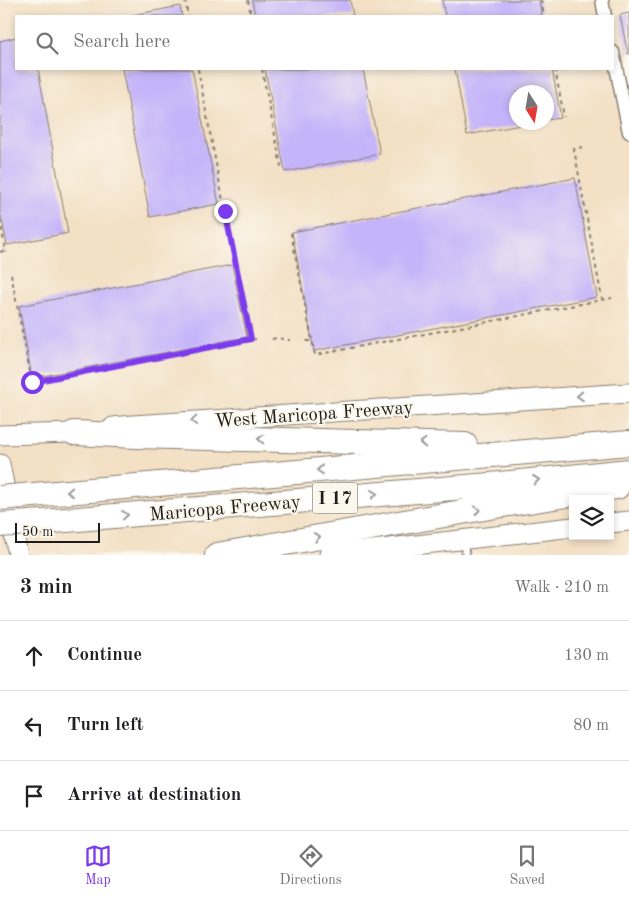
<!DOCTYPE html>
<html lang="en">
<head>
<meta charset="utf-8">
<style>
	:root { --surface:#fff; --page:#f2f2f2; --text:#202124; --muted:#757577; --line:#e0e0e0; --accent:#7c3aed }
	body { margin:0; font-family:"Old Standard TT",serif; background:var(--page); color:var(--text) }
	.controls { position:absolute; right:15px; bottom:15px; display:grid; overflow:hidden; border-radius:0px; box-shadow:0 2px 8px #0003 }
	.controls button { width:45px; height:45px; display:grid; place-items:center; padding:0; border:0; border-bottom:1px solid var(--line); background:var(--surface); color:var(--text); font:25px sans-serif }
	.compass { position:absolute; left:509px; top:85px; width:45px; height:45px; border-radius:50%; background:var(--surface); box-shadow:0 2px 8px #0003; rotate:169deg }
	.scale { position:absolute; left:15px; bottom:12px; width:85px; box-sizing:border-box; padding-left:5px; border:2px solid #1c1c1c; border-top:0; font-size:14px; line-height:18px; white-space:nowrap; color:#1c1c1c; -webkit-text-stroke:4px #fbf7ec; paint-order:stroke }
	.stop { position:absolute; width:15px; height:15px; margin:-11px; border:4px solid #7c3aed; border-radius:50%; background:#fff }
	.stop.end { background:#7c3aed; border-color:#fff; box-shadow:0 1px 5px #0008 }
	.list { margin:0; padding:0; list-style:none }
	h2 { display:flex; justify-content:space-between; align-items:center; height:65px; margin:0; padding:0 20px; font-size:21px }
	h2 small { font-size:16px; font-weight:400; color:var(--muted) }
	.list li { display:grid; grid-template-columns:32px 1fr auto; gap:15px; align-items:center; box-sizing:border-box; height:70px; padding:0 20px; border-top:1px solid var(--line) }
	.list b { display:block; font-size:19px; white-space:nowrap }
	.list em { font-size:16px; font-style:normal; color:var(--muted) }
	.icon { flex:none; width:28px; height:28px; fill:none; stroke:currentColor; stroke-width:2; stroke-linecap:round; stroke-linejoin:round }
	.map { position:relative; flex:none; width:629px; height:555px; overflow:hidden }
	.search { position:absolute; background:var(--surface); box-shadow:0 2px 8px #0003; left:15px; right:15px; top:15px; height:55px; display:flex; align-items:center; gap:12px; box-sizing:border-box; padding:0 18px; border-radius:0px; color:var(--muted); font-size:19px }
	.sheet { height:275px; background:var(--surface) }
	nav { display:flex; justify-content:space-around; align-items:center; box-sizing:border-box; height:70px; border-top:1px solid var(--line); background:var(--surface); font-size:14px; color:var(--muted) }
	nav a { display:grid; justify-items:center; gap:2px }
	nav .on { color:var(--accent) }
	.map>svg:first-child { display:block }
</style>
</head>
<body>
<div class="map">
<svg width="629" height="555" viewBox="0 0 629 555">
	<rect width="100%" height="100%" fill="#fbf7ec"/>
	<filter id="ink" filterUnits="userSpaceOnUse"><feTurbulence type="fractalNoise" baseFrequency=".02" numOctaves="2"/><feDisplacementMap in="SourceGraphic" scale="10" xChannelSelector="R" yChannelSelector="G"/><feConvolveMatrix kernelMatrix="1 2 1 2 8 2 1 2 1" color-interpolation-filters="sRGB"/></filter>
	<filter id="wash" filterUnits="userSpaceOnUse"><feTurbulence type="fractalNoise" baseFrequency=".0096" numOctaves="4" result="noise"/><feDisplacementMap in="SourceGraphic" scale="20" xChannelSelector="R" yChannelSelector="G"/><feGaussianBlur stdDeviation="1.12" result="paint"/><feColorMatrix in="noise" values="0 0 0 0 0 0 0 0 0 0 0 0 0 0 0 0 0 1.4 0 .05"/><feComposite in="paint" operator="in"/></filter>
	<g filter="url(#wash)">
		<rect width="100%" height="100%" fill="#f3e0c5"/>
		<g id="blocks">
			<path fill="#c4b4fa" d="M 252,0 L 350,0 L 353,16 L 255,16 Z
				M 442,0 L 539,0 L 542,16 L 445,16 Z
				M 180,6 L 182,16 L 133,16 L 133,15 Z
				M 629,13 L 629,54 L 628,54 L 620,15 Z
				M 16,37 L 16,69 L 38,69 L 68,233 L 7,245 L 0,211 L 0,41 Z
				M 122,69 L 192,69 L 219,204 L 150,217 Z
				M 265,69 L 363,69 L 380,154 L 285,172 Z
				M 455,69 L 552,69 L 561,118 L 546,120 L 546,92 L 516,92 L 516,122 L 531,122 L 531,123 L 467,135 Z
				M 575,178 L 597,297 L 314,351 L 292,232 Z
				M 232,265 L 247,337 L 32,378 L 19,306 Z"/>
		</g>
	</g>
	<g filter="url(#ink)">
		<use href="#blocks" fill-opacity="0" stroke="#887e70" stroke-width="1"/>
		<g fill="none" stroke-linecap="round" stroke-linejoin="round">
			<defs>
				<path id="lane" d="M 463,542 L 466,555"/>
				<path id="street" d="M 602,0 L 605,16
					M 613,52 L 629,132"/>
				<path id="secondary" d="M 113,427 L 133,425 L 629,393
					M 0,435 L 74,433 L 86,431
					M 0,464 L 18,555
					M 610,523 L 629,521
					M 329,555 L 573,527"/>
				<path id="highway" d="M 74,433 L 137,436 L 465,445
					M 33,495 L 629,443
					M 42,522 L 490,485 L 629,471
					M 217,555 L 490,507 L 617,487"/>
			</defs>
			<use href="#lane" stroke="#887e70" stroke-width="9"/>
			<use href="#street" stroke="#887e70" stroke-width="15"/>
			<use href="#secondary" stroke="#887e70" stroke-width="21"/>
			<use href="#highway" stroke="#887e70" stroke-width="26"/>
			<path stroke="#887e70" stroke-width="2" stroke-dasharray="4 4" stroke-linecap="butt" d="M 185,0 L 188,16
				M 248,0 L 251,16
				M 541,0 L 544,16
				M 198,69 L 225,211 L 251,339
				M 262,69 L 282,171
				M 555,69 L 564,117
				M 583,147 L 574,149 L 602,299
				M 0,220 L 6,253
				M 291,233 L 315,355 L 612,298
				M 0,252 L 6,250
				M 11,274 L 32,382 L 256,339
				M 272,339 L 277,338 L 290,340
				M 306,341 L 312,341"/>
			<use href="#lane" stroke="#fff" stroke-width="6"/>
			<use href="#street" stroke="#fff" stroke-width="12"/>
			<use href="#secondary" stroke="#fff" stroke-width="19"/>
			<use href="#highway" stroke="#fff" stroke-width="24"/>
			<defs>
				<path id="highway-bridge" d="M 0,498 L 33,495
					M 0,525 L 42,522"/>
			</defs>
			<use href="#highway-bridge" stroke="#887e70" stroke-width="26" stroke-linecap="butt"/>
			<use href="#highway-bridge" stroke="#fff" stroke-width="24"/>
		</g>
		<defs><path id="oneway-chevron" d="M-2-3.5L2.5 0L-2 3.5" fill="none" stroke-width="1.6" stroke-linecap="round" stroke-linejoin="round" transform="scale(1.25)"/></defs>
		<g stroke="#999">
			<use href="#oneway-chevron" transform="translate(580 396) rotate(176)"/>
			<use href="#oneway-chevron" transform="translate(194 421) rotate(177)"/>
			<use href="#oneway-chevron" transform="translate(261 439) rotate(-178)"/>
			<use href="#oneway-chevron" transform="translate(423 443) rotate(-178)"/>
			<use href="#oneway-chevron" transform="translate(320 470) rotate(175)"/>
			<use href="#oneway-chevron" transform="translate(536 480) rotate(-6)"/>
			<use href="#oneway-chevron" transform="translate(70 492) rotate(175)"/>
			<use href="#oneway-chevron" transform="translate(374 494) rotate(-5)"/>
			<use href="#oneway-chevron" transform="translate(477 510) rotate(-10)"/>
			<use href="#oneway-chevron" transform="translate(125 515) rotate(-5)"/>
			<use href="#oneway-chevron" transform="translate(317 537) rotate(-10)"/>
		</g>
	</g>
	<g fill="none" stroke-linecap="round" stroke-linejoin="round" filter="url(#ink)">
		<path stroke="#7c3aed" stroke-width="6" d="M 32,382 L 251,339 L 225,211"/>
	</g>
	<g text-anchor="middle" stroke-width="4.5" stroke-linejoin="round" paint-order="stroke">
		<rect fill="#fbf7ec" stroke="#5f5e5a" stroke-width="1" x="312.5" y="482.5" width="45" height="31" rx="4"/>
		<g font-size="18" font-weight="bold" fill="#1c1c1c">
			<text x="335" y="504">I 17</text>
		</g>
		<g font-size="19" fill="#1c1c1c" stroke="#fbf7ec">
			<text transform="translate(314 413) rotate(-4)" y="7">West Maricopa Freeway</text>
			<text transform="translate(225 507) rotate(-5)" y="7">Maricopa Freeway</text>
		</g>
	</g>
</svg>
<div class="controls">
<button><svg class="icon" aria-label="layers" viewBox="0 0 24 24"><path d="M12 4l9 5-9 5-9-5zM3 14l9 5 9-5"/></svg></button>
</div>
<svg class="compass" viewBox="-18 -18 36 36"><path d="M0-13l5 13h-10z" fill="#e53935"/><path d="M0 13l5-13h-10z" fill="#757577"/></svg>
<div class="scale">50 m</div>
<div class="stop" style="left:32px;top:382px"></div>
<div class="stop end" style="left:225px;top:211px"></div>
<div class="search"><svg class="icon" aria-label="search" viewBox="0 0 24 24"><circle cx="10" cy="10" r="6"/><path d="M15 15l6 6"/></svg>Search here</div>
</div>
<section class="sheet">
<h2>3 min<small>Walk · 210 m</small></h2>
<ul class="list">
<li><svg class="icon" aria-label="ahead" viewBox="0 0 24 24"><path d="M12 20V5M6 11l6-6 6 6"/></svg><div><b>Continue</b></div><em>130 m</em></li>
<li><svg class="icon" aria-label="left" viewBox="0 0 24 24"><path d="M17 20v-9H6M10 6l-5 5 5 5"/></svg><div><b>Turn left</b></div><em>80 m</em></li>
<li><svg class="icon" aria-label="arrive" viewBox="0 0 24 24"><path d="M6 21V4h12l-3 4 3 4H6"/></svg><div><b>Arrive at destination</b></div></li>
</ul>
</section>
<nav>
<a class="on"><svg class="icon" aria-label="map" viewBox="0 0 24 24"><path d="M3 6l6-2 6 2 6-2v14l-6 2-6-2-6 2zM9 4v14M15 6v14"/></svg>Map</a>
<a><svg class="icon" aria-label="directions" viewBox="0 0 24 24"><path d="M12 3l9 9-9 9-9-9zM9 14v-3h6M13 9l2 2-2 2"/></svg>Directions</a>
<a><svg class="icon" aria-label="saved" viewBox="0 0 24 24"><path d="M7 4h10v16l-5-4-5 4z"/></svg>Saved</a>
</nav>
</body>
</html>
